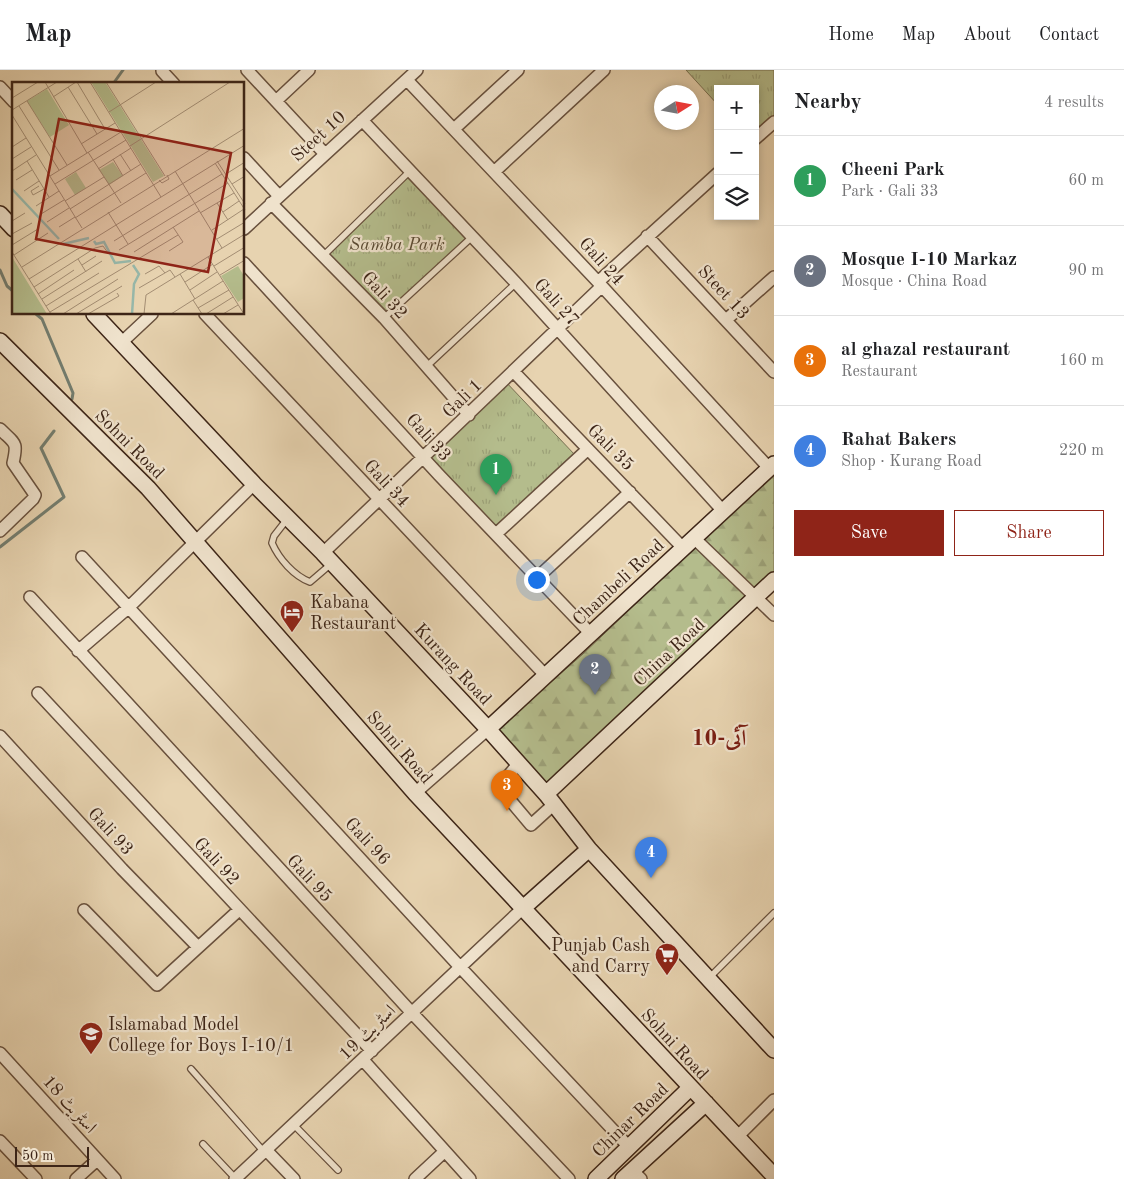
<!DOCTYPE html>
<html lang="en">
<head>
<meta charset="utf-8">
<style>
	:root { --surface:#fff; --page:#f6f6f6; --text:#202124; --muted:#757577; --line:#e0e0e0; --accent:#8f2418 }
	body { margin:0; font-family:"Old Standard TT",Amiri,serif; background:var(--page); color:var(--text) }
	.controls { position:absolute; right:15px; top:15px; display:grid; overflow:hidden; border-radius:0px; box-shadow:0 2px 8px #0003 }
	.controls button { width:45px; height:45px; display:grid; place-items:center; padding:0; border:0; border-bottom:1px solid var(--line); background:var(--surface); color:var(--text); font:25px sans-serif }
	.compass { position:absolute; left:654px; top:15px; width:45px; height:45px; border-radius:50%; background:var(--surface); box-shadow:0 2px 8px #0003; rotate:79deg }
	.scale { position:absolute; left:15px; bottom:12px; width:74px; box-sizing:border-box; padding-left:5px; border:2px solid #3d2517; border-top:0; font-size:14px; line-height:18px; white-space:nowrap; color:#3d2517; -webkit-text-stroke:4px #efe2cc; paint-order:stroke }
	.you { position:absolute; left:536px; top:509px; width:18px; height:18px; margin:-12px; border:4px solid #fff; border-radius:50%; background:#1a73e8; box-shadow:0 0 0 8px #1a73e833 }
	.badge { display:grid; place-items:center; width:32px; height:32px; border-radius:50%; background:var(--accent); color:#fff; font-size:16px; font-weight:700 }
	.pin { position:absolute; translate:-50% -41px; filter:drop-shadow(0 1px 2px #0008) }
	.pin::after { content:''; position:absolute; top:26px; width:18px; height:15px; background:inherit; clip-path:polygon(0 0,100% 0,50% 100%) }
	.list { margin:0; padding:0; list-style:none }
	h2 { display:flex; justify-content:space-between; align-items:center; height:65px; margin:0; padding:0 20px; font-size:21px }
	h2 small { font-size:16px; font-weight:400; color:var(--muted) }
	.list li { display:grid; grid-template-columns:32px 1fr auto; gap:15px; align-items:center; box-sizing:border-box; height:90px; padding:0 20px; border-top:1px solid var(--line) }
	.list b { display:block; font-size:19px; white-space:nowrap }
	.list p { margin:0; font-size:16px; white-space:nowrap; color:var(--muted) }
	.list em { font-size:16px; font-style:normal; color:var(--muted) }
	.actions { display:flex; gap:10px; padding:15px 20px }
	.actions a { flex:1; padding:11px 0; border:1px solid var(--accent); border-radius:0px; text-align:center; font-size:18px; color:var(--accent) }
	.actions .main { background:var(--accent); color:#fff }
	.icon { flex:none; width:28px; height:28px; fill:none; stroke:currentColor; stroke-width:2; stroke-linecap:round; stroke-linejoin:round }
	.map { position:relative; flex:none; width:774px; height:1109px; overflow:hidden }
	header { display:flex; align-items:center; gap:30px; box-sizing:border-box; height:70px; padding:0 25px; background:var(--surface); border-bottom:1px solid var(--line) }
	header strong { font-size:24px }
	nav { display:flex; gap:28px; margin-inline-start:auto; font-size:18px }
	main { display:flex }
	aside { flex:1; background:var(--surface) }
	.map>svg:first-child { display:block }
</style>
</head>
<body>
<header>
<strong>Map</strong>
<nav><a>Home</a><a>Map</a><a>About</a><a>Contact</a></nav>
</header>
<main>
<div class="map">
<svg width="774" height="1109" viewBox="0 0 774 1109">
	<defs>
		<pattern id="forest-firs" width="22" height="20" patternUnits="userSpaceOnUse" patternTransform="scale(1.25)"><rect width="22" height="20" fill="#b4bc8c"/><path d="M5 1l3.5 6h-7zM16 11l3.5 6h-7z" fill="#9ca178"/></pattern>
		<pattern id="park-tufts" width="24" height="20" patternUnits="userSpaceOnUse" patternTransform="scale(1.25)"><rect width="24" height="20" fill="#b4bc8c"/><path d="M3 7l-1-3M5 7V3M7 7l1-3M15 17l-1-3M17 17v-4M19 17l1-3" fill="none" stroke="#9ca178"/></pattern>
	</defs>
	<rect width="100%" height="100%" fill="#e7d3b0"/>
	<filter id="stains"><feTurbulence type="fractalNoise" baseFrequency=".004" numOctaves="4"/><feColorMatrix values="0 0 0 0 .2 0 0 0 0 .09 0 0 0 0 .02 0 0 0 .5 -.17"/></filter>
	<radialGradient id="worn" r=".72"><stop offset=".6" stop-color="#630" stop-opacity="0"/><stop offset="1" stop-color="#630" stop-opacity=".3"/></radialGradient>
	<path fill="url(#forest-firs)" stroke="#787052" d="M 774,402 L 774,504 L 689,579 L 545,717 L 495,661 L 583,584 Z"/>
	<path fill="url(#park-tufts)" stroke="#787052" d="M 686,0 L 774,0 L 774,47 L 755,64 L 755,19 L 718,19 L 718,35 Z
		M 405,105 L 467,169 L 380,248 L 321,186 Z
		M 504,310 L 575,385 L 494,464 L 421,386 Z"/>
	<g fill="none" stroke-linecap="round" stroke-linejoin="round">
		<path stroke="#737d6f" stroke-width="3" d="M 113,14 L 123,0
			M 0,200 L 7,216 L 14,222
			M 36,244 L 42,249 L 73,323 L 72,329
			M 0,477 L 64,427 L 41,378 L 54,361"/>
		<defs>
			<path id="lane" d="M 324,185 L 410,101
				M 384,248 L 472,167
				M 427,296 L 516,213
				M 288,448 L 274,466 L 272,473 C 279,489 294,506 310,512 L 331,494
				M 708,909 L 774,843
				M 191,999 L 265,1083
				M 294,1055 L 338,1100
				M 203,1074 L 235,1108"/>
			<path id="street" d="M 247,0 L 325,84
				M 162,1 L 174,14
				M 407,10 L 598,212 L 769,398
				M 0,17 L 14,32
				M 276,31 L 309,0
				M 362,50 L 516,213 L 723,441
				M 454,59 L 518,0
				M 755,69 L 774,52
				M 244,88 L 279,126
				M 494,102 L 604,0
				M 271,133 L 384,248 L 469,345
				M 244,159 L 417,0
				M 647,166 L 774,302
				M 244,193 L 439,405 L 591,564
				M 598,212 L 718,103
				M 205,244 L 545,605
				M 726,250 L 774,207
				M 121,273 L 152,244
				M 513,301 L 683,478
				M 0,359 C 15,374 18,371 13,393 L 35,425 L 33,429 L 0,461
				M 496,464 L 588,379
				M 694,468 L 774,545
				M 323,483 L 601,217
				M 82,487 L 460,897 L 629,1077
				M 538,507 L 630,422
				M 30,527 L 412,943 L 569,1109
				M 78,581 L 128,538 L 254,414
				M 38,623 L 372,981
				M 0,666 L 122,799 L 198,877
				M 519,693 L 499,717 L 531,755 L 553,735
				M 415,723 L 488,659
				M 84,840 L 157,915 L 239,840
				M 0,983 L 115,1109
				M 363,990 L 470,1109
				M 737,1067 L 774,1030
				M 0,1071 L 36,1109
				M 267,1081 L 294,1109
				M 632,1100 L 641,1109
				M 76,1109 L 97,1090
				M 235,1109 L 522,839
				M 415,1109 L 445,1081"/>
			<path id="secondary" d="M 0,144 L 14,159
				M 94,244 L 254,414 L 323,483 L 488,659 L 546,724 L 589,779 L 774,980
				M 0,271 L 148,418 L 415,723 L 774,1106
				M 488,659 L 774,394
				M 546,724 L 774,510
				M 522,839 L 589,779
				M 596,1109 L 690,1018
				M 623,1109 L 706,1033"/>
		</defs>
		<use href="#lane" stroke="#68503d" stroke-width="8"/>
		<use href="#street" stroke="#68503d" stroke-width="14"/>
		<use href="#secondary" stroke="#3d2517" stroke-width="18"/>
		<use href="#lane" stroke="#efe2cc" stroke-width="5.5"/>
		<use href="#street" stroke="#efe2cc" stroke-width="11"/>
		<use href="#secondary" stroke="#efe2cc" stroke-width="15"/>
	</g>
	<defs>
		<symbol id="hotel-pin" viewBox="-11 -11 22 30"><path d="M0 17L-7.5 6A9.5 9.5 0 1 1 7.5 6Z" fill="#8f2418" stroke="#efe2cc"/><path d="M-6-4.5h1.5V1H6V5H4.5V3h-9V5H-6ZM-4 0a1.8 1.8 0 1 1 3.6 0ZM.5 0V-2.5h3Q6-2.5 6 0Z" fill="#fff"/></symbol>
		<symbol id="supermarket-pin" viewBox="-11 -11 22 30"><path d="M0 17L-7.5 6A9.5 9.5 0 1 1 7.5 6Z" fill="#8f2418" stroke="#efe2cc"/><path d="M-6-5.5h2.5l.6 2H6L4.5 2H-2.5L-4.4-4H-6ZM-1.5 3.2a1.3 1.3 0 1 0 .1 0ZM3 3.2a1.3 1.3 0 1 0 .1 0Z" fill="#fff"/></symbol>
		<symbol id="school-pin" viewBox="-11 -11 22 30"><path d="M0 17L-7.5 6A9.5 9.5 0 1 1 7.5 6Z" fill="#8f2418" stroke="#efe2cc"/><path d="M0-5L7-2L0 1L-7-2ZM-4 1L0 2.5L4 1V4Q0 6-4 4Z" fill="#fff"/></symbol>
	</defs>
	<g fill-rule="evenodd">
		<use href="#hotel-pin" x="278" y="528" width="28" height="38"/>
		<use href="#supermarket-pin" x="653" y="871" width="28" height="38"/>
		<use href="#school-pin" x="77" y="950" width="28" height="38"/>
	</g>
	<g text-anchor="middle" stroke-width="4.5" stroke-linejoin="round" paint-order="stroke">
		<g font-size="18" fill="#3d2517" stroke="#efe2cc">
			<text transform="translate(318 66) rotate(-42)" y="6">Steet 10</text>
			<text transform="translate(602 191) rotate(48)" y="6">Gali 24</text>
			<text transform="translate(724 222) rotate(47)" y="6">Steet 13</text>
			<text transform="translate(385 225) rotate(47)" y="6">Gali 32</text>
			<text transform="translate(557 232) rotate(48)" y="6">Gali 27</text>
			<text transform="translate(462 328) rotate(-44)" y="6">Gali 1</text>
			<text transform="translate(429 367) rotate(48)" y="6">Gali 33</text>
			<text transform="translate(130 374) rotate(45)" y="6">Sohni Road</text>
			<text transform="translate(611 377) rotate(45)" y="6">Gali 35</text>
			<text transform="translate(387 413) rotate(47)" y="6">Gali 34</text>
			<text transform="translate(618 512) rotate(-43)" y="6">Chambeli Road</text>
			<text transform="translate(669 582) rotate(-43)" y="6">China Road</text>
			<text transform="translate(453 594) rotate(47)" y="6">Kurang Road</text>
			<text transform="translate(400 677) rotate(49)" y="6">Sohni Road</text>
			<text transform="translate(111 761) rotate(47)" y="6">Gali 93</text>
			<text transform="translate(368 771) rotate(47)" y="6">Gali 96</text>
			<text transform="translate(217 791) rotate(47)" y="6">Gali 92</text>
			<text transform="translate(310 808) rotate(47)" y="6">Gali 95</text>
			<text transform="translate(367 962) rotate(-44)" y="6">اسٹریٹ 19</text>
			<text transform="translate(675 974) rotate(47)" y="6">Sohni Road</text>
			<text transform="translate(70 1034) rotate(48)" y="6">اسٹریٹ 18</text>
			<text transform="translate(630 1050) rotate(-44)" y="6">Chinar Road</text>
		</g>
		<g font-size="18" font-style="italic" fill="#5b4b34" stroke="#efe2cc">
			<text x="397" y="180">Samba Park</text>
		</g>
		<g font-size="18" fill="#3d2517" stroke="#efe2cc" text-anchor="start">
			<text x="310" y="538">Kabana<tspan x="310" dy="21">Restaurant</tspan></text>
			<text x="650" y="881" text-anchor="end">Punjab Cash<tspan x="650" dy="21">and Carry</tspan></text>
			<text x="108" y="960">Islamabad Model<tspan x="108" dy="21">College for Boys I-10/1</tspan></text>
		</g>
		<g font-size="22" font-weight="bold" fill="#7a1f14" stroke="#efe2cc">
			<text x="719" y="675">آئی-10</text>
		</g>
	</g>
	<g transform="translate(12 12)">
		<rect width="232" height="232" fill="#e7d3b0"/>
		<path d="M 79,0 L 93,0 L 152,94 L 141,100 ZM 0,175 L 35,232 L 0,232 Z" fill="#b4bc8c"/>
		<path d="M 35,7 L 57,43 L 38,55 L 15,19 ZM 101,80 L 111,94 L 97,103 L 87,88 ZM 64,90 L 74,106 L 63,113 L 53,97 Z" fill="#b4bc8c"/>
		<path d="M 226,184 L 232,194 L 232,216 L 226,220 L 209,194 Z" fill="#b4bc8c"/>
		<path fill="none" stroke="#97b8aa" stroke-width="2.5" d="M 0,107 L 47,157M 82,159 L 84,162 L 92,160 L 103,181 L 119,179M 51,162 L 77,156M 120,232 L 122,202 L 127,192 L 121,183"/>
		<path fill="none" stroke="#a38d73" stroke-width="1" d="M 33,0 L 75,71M 65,0 L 93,47M 78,0 L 149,115M 94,0 L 153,94M 56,5 L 85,52M 41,15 L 64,0M 0,16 L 26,0M 15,19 L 55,83M 7,24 L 47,88M 0,28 L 45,0M 97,30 L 144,0M 0,33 L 70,146M 69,62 L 103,41M 118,64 L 218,0M 0,65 L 14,56M 76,70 L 109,121M 108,72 L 119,89M 0,77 L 19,65M 101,77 L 111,94M 15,79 L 37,115M 205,79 L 233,122M 203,81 L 233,128M 86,87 L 119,66M 0,89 L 24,73M 163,89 L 210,166M 214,92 L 233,80M 38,94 L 109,50M 4,98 L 20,88M 147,98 L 150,101 L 157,97 L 155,93M 43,102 L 114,58M 220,102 L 233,94M 27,104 L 19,109 L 21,113 L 32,107M 12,109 L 27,99M 53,119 L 92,95M 205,121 L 216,138M 24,124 L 47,109M 58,127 L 129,82M 96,130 L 116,162M 211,130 L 227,119M 188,131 L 222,111M 29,132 L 52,118M 63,136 L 134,91M 0,139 L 13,131M 35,140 L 57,126M 47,145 L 63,135M 200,148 L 232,127M 0,152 L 20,141M 205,157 L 233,140M 102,159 L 210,92M 0,163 L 26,147M 107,168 L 216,101M 157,169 L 171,160 L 161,145M 0,170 L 39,232M 122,170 L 187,129M 2,173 L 36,151M 196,175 L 232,232M 66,177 L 74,190M 70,183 L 84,174M 202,184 L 233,165M 10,185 L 233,46M 133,192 L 147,184 L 153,191M 168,192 L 183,217M 208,193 L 233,178M 17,197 L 233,63M 173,200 L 201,182M 22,205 L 83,166 L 91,164 L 96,171M 127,206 L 158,188 L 163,195M 178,208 L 205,190M 26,212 L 62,188M 30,217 L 90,179M 181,218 L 190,232M 34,224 L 87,191M 186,226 L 217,208M 38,230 L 166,153M 51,232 L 106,197M 64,232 L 110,204M 76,232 L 107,214 L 105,211M 132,232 L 134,213 L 233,152M 159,232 L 211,199M 194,232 L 221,215M 211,232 L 226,223"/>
		<path fill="#8f2418" fill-opacity="0.15" stroke="#8f2418" stroke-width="2.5" d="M 47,37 L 219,71 L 196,190 L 24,157 Z"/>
		<rect width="232" height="232" fill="none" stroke="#3d2517" stroke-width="2.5"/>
	</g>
	<rect width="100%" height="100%" filter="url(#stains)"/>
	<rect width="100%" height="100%" fill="url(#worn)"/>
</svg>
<div class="controls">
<button>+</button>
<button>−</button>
<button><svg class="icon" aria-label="layers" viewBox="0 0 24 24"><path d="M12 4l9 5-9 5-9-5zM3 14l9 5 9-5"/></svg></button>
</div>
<svg class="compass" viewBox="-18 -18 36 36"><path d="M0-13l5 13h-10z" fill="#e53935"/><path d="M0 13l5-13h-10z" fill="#757577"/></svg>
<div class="scale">50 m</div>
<div class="you"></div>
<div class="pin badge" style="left:496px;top:425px;background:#2e9e5b">1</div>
<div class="pin badge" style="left:595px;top:625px;background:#6b7280">2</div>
<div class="pin badge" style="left:507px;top:741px;background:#e8710a">3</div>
<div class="pin badge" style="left:651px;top:808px;background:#3f7fe0">4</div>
</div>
<aside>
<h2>Nearby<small>4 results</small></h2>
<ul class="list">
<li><span class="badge" style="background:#2e9e5b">1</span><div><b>Cheeni Park</b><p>Park · Gali 33</p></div><em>60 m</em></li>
<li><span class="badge" style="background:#6b7280">2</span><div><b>Mosque I-10 Markaz</b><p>Mosque · China Road</p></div><em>90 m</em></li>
<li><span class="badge" style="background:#e8710a">3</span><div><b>al ghazal restaurant</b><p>Restaurant</p></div><em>160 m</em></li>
<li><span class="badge" style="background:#3f7fe0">4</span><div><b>Rahat Bakers</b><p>Shop · Kurang Road</p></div><em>220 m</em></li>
</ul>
<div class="actions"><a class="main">Save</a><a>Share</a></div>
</aside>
</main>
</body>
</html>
